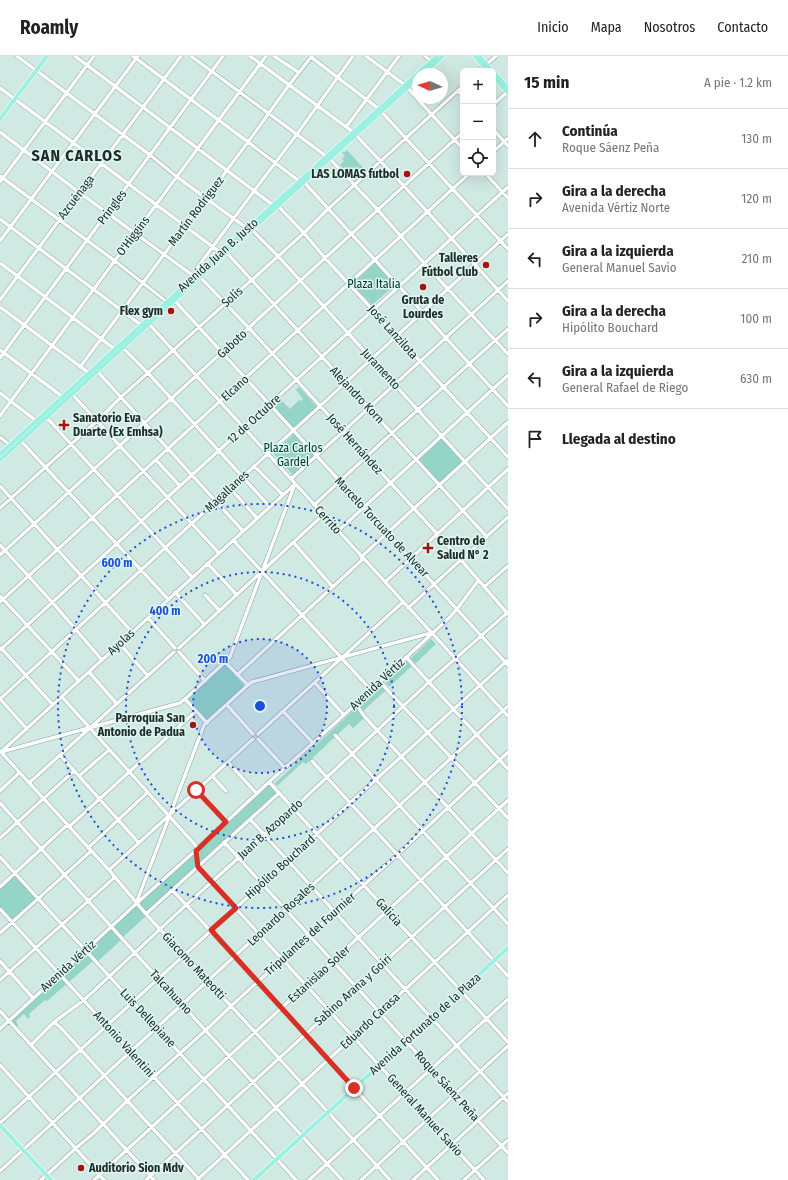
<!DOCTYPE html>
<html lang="es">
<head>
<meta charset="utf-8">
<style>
	:root { --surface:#fff; --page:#f6f6f6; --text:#222; --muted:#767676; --line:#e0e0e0 }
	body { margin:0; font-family:"Fira Sans Condensed",sans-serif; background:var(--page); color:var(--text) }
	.controls { position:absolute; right:12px; top:12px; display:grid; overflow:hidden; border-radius:6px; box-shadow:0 4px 16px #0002 }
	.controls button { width:36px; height:36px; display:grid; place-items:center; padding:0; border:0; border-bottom:1px solid var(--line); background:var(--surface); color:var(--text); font:20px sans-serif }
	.compass { position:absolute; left:412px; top:12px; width:36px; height:36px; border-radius:50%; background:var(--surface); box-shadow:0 4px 16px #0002; rotate:274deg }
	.stop { position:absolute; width:12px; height:12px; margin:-9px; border:3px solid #d93025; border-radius:50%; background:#fff }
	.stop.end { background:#d93025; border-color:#fff; box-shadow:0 1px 4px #0008 }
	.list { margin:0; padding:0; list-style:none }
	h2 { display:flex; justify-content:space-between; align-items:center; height:52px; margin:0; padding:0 16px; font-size:17px }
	h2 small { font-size:13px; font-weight:400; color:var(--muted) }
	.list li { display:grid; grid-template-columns:26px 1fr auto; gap:12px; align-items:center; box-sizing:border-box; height:60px; padding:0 16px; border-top:1px solid var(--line) }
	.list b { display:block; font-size:15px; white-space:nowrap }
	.list p { margin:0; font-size:13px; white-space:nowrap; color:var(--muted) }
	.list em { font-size:13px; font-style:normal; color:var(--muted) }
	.icon { flex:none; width:22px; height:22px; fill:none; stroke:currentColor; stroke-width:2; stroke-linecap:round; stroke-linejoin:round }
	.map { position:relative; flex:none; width:508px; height:1124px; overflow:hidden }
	header { display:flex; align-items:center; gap:24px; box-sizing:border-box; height:56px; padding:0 20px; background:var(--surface); border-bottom:1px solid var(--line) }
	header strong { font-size:19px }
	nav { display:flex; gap:22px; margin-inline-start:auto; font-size:14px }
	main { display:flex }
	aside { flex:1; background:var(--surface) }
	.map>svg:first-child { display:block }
</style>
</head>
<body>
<header>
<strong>Roamly</strong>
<nav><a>Inicio</a><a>Mapa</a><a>Nosotros</a><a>Contacto</a></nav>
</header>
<main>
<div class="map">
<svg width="508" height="1124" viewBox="0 0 508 1124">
	<rect width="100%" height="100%" fill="#d1e9e3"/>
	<path fill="#94d5c7" d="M 347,94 L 366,115 L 356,125 L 340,109 L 344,105 L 342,103 L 345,100 L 342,96 L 345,96 Z
		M 375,207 L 395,229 L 372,249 L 352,228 Z
		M 299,331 L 317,351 L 293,372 L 272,348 L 279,342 L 290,353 L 299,344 L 300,345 L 303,343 L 296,334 Z
		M 294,378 L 314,399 L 293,419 L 273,397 Z
		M 441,380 L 465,405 L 439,428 L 416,403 Z
		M 431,583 L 436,588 L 415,608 L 410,603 Z
		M 408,604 L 413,609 L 389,631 L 385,626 Z
		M 224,609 L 227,610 L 243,628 L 243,631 L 208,664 L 206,664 L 189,645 L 188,643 Z
		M 381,629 L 386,634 L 362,656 L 359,650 Z
		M 357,651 L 364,662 L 353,672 L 349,668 L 306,708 L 303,706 L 277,730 L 275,727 Z
		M 270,728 L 277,736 L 199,808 L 197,796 Z
		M 194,798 L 196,810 L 144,858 L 146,860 L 123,881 L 113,871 Z
		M 14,820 L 16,821 L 36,843 L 12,864 L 0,851 L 0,833 Z
		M 111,873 L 121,884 L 97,906 L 87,895 Z
		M 86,897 L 93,905 L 47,945 L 45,944 L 30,957 L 29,959 L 30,960 L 28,963 L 24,958 L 16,965 L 18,969 L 16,971 L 11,965 Z"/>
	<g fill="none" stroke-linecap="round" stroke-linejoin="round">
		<defs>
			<path id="minor" d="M 17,0 L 150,99 L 177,121 L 233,162 L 248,173 L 252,174 L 278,200 L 508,453
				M 75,0 L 273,149 L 278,150 L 304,177 L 325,202 L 508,401
				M 133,0 L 248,86 L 299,125 L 304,126 L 508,350
				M 191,0 L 330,103 L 378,154 L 424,207 L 508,298
				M 250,0 L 353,76 L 404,130 L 508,245
				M 274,0 L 298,16
				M 353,0 L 297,78 L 254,135 L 197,212 L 200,221 L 249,272 L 461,504 L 508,558
				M 366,0 L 405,29 L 463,93
				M 425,0 L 433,7
				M 311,1 L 379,53 L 508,193
				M 479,15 L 496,0
				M 0,32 L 221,197 L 227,197 L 487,481
				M 458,35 L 463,40
				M 493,49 L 508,35
				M 346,71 L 399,0
				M 493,73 L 508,90
				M 0,76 L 80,137 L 195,221
				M 493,96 L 508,82
				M 485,117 L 508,142
				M 0,120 L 115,205 L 167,246 L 175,245 L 508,609
				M 0,126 L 94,0
				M 0,163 L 141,269 L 149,268 L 508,660
				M 0,185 L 138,0
				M 0,207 L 116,294
				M 0,244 L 181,0
				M 0,251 L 89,317 L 97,315 L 243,475
				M 121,290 L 148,317 L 270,451
				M 0,294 L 63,341 L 72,338 L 219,497
				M 0,302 L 223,0
				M 80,311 L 248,86 L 289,29 L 312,0
				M 0,337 L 34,363 L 49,364 L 192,521
				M 0,360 L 266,0
				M 0,381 L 10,389 L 21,385 L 168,543
				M 156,404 L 180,430
				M 254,410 L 283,439
				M 291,423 L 508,225
				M 0,430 L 132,576
				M 230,432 L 257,462
				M 314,449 L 392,377 L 508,273
				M 0,452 L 97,365 L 121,341 L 304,177 L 328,153 L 463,30
				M 338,475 L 508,319
				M 233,484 L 371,634
				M 293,486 L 332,530
				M 0,489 L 52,546 L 102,604
				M 0,499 L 463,76
				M 361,501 L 508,366
				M 207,507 L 237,539
				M 385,526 L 508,413
				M 484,531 L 508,510
				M 175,536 L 204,568
				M 205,539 L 219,554
				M 0,540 L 79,625
				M 0,546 L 470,117
				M 408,552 L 508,461
				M 148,562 L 175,592
				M 120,588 L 148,620
				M 1,592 L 53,649
				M 179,592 L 323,459
				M 0,594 L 508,131
				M 179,596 L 205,625
				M 406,601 L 508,713
				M 225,606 L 248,629
				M 89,616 L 117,648
				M 237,619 L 363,503
				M 380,626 L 508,762
				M 315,627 L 344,659
				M 62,641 L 198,792
				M 0,643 L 508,178
				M 0,643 L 27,673
				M 185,643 L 207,667
				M 356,648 L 364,660 L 508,817
				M 227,649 L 253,678
				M 283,655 L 313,687
				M 258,678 L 403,546
				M 335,679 L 508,868
				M 258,683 L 285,712
				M 0,695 L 109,814 L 146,858 L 255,976 L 390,1124
				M 2,695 L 294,429
				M 1,696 L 180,647 L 185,643 L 225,606 L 230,601 L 295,428
				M 60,699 L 139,787
				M 312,705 L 508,920
				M 228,706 L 257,738
				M 79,720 L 109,694
				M 212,720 L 226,735
				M 269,726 L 508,986
				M 29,727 L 174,596
				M 196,734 L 226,766
				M 0,735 L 19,717
				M 0,747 L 135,897 L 342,1124
				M 250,763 L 508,1046
				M 0,782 L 74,715
				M 224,786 L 508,1097
				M 88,792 L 148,736
				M 195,795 L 198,811 L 484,1124
				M 0,801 L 296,1124
				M 109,814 L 253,683
				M 0,831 L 65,771 L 71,769 L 196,655
				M 172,834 L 211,875 L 438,1124
				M 137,845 L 203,672 L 204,669 L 248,629 L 252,626 L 427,578 L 432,578
				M 0,853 L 248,1124
				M 146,858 L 279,737
				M 0,877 L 91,795
				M 0,905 L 33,942
				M 0,924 L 115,821
				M 0,955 L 154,1124
				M 54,966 L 60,971 L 199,1123
				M 0,973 L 137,847 L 195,795 L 269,726 L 333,669 L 449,562 L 457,553 L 478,525
				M 31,989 L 54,966 L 84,944 L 186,849 L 294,752 L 429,626 L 508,556
				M 0,1009 L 104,1124
				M 0,1067 L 317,778 L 350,747 L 508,604
				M 0,1115 L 508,650
				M 41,1124 L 76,1092 L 94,1077 L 128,1044 L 206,974 L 231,950 L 397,799 L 508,696
				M 94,1124 L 508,744
				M 146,1124 L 508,793
				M 197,1124 L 508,839
				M 309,1124 L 508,943
				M 361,1124 L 508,990
				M 413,1124 L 508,1037
				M 464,1124 L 508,1084"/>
			<path id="major" d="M 475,0 L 488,15
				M 479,0 L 493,15
				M 493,15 L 508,32
				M 423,18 L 443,0
				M 493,20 L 508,37
				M 0,63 L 47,0
				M 0,398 L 437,0
				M 0,404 L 418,22
				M 0,1069 L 51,1124
				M 254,1124 L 508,892"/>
		</defs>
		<use href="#minor" stroke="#8da49e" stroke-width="4.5"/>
		<use href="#major" stroke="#fff" stroke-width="5"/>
		<use href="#minor" stroke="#fff" stroke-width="3.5"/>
		<use href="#major" stroke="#9bf0e1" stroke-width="4"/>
	</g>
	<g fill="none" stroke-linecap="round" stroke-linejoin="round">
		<path stroke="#d93025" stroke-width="5" d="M 196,734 L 226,766 L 196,795 L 198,811 L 236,852 L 211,874 L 354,1032"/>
	</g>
	<circle cx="260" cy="650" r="67" fill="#1d4ed8" fill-opacity=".12"/>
	<g fill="none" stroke="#1d4ed8" stroke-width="2" stroke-dasharray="2 4">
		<circle cx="260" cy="650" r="67"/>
		<circle cx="260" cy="650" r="134"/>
		<circle cx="260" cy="650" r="202"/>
	</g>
	<g fill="#a6120d" stroke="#def7f0" stroke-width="1.5">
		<circle cx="407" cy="118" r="4"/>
		<circle cx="486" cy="209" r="4"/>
		<circle cx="423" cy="231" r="4"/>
		<circle cx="171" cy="255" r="4"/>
		<path d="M62 363h4v4h4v4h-4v4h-4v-4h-4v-4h4z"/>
		<path d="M426 486h4v4h4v4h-4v4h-4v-4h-4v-4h4z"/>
		<circle cx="193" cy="669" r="4"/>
		<circle cx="81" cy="1112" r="4"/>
	</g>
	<g text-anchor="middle" stroke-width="3" stroke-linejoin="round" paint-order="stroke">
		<g font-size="12" font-weight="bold" fill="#212b29" stroke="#def7f0" text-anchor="end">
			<text x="399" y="122">LAS LOMAS futbol</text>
			<text x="478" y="206">Talleres<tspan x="478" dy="14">Fútbol Club</tspan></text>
			<text x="423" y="248" text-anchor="middle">Gruta de<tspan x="423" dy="14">Lourdes</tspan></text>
			<text x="163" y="259">Flex gym</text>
			<text x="73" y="366" text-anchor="start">Sanatorio Eva<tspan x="73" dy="14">Duarte (Ex Emhsa)</tspan></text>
			<text x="437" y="489" text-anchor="start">Centro de<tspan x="437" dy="14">Salud N° 2</tspan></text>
			<text x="185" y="666">Parroquia San<tspan x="185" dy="14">Antonio de Padua</tspan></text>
			<text x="89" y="1116" text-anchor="start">Auditorio Sion Mdv</text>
		</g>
		<g font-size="12" fill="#212b29" stroke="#def7f0">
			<text transform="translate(76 141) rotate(-53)" y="4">Azcuénaga</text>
			<text transform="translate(112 151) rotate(-53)" y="4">Pringles</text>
			<text transform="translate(196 155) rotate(-53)" y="4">Martín Rodríguez</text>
			<text transform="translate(133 180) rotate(-53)" y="4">O'Higgins</text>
			<text transform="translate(218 199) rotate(-42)" y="4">Avenida Juan B. Justo</text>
			<text transform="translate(232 241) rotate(-42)" y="4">Solís</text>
			<text transform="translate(393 276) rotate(48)" y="4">José Lanzilota</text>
			<text transform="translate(232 288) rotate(-43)" y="4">Gaboto</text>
			<text transform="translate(381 313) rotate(47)" y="4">Juramento</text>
			<text transform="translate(235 332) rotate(-42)" y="4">Elcano</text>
			<text transform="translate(357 339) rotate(47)" y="4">Alejandro Korn</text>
			<text transform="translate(254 363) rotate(-42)" y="4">12 de Octubre</text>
			<text transform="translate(355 388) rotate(48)" y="4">José Hernández</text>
			<text transform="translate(227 435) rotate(-43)" y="4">Magallanes</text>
			<text transform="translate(328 464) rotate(48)" y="4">Cerrito</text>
			<text transform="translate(382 471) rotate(47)" y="4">Marcelo Torcuato de Alvear</text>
			<text transform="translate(121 586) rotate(-43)" y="4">Ayolas</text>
			<text transform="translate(377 628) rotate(-43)" y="4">Avenida Vértiz</text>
			<text transform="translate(270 773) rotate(-42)" y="4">Juan B. Azopardo</text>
			<text transform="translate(280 811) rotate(-42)" y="4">Hipólito Bouchard</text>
			<text transform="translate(389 856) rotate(48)" y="4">Galicia</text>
			<text transform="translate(281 858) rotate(-43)" y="4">Leonardo Rosales</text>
			<text transform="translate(310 878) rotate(-42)" y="4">Tripulantes del Fournier</text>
			<text transform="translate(68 910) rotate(-42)" y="4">Avenida Vértiz</text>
			<text transform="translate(194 910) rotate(47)" y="4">Giacomo Mateotti</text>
			<text transform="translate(319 918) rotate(-42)" y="4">Estanislao Soler</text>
			<text transform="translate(353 934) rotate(-42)" y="4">Sabino Arana y Goiri</text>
			<text transform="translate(171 936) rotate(47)" y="4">Talcahuano</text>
			<text transform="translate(148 962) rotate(47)" y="4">Luis Dellepiane</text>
			<text transform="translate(370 965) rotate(-43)" y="4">Eduardo Carasa</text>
			<text transform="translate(425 968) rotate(-42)" y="4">Avenida Fortunato de la Plaza</text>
			<text transform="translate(124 988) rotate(48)" y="4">Antonio Valentini</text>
			<text transform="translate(447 1030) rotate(48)" y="4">Roque Sáenz Peña</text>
			<text transform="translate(425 1059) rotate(48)" y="4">General Manuel Savio</text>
		</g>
		<g font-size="12" fill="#00362e" stroke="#def7f0">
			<text x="374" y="232">Plaza Italia</text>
			<text x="293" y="396">Plaza Carlos<tspan x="293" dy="14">Gardel</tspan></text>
		</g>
		<g font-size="16" font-weight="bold" letter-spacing="1" fill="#212b29" stroke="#def7f0">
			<text x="77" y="105">SAN CARLOS</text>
		</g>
	</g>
	<circle cx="260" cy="650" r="6" fill="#1d4ed8" stroke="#def7f0" stroke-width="2"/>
	<g font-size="12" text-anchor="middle" font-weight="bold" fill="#1d4ed8" stroke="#def7f0" stroke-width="3" stroke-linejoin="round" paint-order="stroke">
		<text x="117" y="511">600 m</text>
		<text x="165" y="559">400 m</text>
		<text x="213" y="607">200 m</text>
	</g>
</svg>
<div class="controls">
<button>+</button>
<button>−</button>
<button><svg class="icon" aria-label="locate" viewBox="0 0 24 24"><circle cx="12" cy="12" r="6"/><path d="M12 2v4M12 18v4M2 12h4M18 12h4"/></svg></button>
</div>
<svg class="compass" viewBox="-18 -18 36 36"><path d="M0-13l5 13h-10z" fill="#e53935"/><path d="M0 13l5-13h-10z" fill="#767676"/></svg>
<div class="stop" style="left:196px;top:734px"></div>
<div class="stop end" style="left:354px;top:1032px"></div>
</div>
<aside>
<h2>15 min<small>A pie · 1.2 km</small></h2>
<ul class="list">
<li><svg class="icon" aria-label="ahead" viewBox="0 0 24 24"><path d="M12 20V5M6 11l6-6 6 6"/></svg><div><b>Continúa</b><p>Roque Sáenz Peña</p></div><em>130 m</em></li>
<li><svg class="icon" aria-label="right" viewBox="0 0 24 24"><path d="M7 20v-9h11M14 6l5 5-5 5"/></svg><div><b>Gira a la derecha</b><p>Avenida Vértiz Norte</p></div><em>120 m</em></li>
<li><svg class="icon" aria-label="left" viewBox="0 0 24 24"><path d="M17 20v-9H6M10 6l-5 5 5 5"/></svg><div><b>Gira a la izquierda</b><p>General Manuel Savio</p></div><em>210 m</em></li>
<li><svg class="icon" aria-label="right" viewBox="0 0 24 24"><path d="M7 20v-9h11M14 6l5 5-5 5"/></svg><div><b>Gira a la derecha</b><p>Hipólito Bouchard</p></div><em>100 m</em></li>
<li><svg class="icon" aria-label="left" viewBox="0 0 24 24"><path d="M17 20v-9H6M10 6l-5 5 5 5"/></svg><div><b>Gira a la izquierda</b><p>General Rafael de Riego</p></div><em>630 m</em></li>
<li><svg class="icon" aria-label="arrive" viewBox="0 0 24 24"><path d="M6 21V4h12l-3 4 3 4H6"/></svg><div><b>Llegada al destino</b></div></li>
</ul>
</aside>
</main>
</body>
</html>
